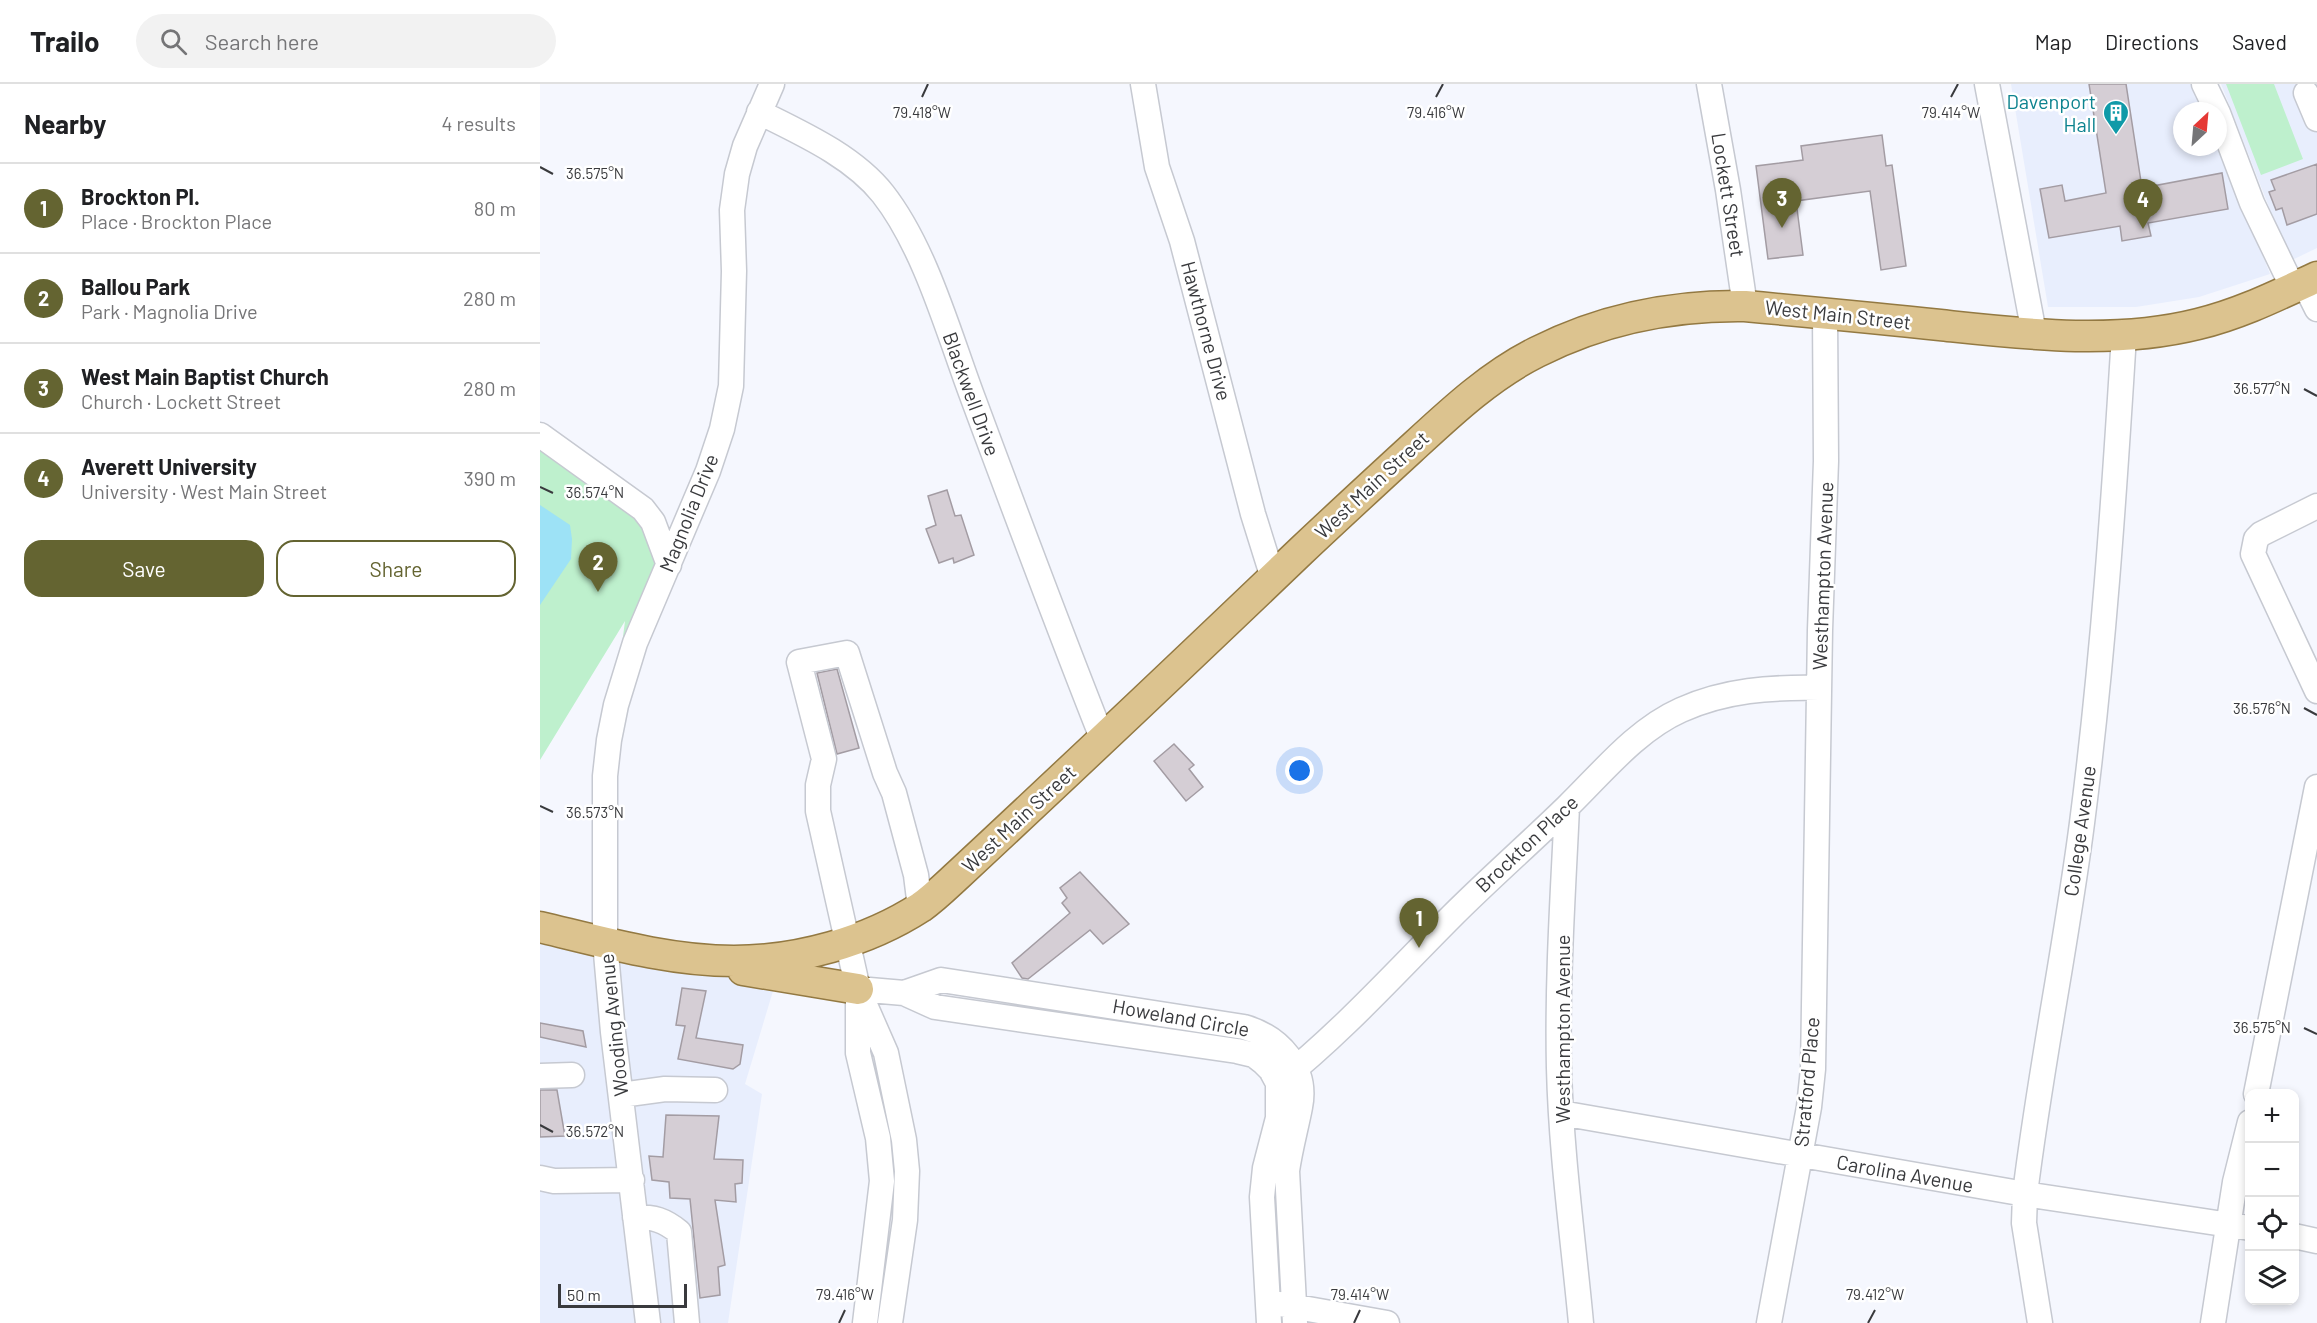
<!DOCTYPE html>
<html lang="en">
<head>
<meta charset="utf-8">
<style>
	:root { --surface:#fff; --page:#f2f2f2; --text:#202124; --muted:#757577; --line:#e0e0e0; --accent:#646431 }
	body { margin:0; font-family:Barlow,sans-serif; background:var(--page); color:var(--text) }
	.controls { position:absolute; right:18px; bottom:18px; display:grid; overflow:hidden; border-radius:12px; box-shadow:0 3px 9px #0003 }
	.controls button { width:54px; height:54px; display:grid; place-items:center; padding:0; border:0; border-bottom:2px solid var(--line); background:var(--surface); color:var(--text); font:30px sans-serif }
	.compass { position:absolute; left:1633px; top:18px; width:54px; height:54px; border-radius:50%; background:var(--surface); box-shadow:0 3px 9px #0003; rotate:26deg }
	.scale { position:absolute; left:18px; bottom:15px; width:129px; box-sizing:border-box; padding-left:6px; border:3px solid #393a3d; border-top:0; font-size:16px; line-height:21px; white-space:nowrap; color:#393a3d; -webkit-text-stroke:4px #fff; paint-order:stroke }
	.you { position:absolute; left:760px; top:687px; width:21px; height:21px; margin:-15px; border:4px solid #fff; border-radius:50%; background:#1a73e8; box-shadow:0 0 0 9px #1a73e833 }
	.badge { display:grid; place-items:center; width:39px; height:39px; border-radius:50%; background:var(--accent); color:#fff; font-size:20px; font-weight:700 }
	.pin { position:absolute; translate:-50% -50px; filter:drop-shadow(0 2px 3px #0008) }
	.pin::after { content:''; position:absolute; top:32px; width:21px; height:18px; background:inherit; clip-path:polygon(0 0,100% 0,50% 100%) }
	.list { margin:0; padding:0; list-style:none }
	h2 { display:flex; justify-content:space-between; align-items:center; height:78px; margin:0; padding:0 24px; font-size:26px }
	h2 small { font-size:20px; font-weight:400; color:var(--muted) }
	.list li { display:grid; grid-template-columns:39px 1fr auto; gap:18px; align-items:center; box-sizing:border-box; height:90px; padding:0 24px; border-top:2px solid var(--line) }
	.list b { display:block; font-size:22px; white-space:nowrap }
	.list p { margin:0; font-size:20px; white-space:nowrap; color:var(--muted) }
	.list em { font-size:20px; font-style:normal; color:var(--muted) }
	.actions { display:flex; gap:12px; padding:18px 24px }
	.actions a { flex:1; padding:14px 0; border:2px solid var(--accent); border-radius:18px; text-align:center; font-size:21px; color:var(--accent) }
	.actions .main { background:var(--accent); color:#fff }
	.icon { flex:none; width:33px; height:33px; fill:none; stroke:currentColor; stroke-width:2; stroke-linecap:round; stroke-linejoin:round }
	.map { position:relative; flex:none; width:1777px; height:1239px; overflow:hidden }
	header { display:flex; align-items:center; gap:36px; box-sizing:border-box; height:84px; padding:0 30px; background:var(--surface); border-bottom:2px solid var(--line) }
	header strong { font-size:28px }
	nav { display:flex; gap:33px; margin-inline-start:auto; font-size:21px }
	.search { width:420px; height:54px; background:var(--page); display:flex; align-items:center; gap:15px; box-sizing:border-box; padding:0 21px; border-radius:33px; color:var(--muted); font-size:22px }
	main { display:flex }
	aside { flex:1; background:var(--surface) }
	.map>svg:first-child { display:block }
</style>
</head>
<body>
<header>
<strong>Trailo</strong>
<div class="search"><svg class="icon" aria-label="search" viewBox="0 0 24 24"><circle cx="10" cy="10" r="6"/><path d="M15 15l6 6"/></svg>Search here</div>
<nav><a>Map</a><a>Directions</a><a>Saved</a></nav>
</header>
<main>
<aside>
<h2>Nearby<small>4 results</small></h2>
<ul class="list">
<li><span class="badge">1</span><div><b>Brockton Pl.</b><p>Place · Brockton Place</p></div><em>80 m</em></li>
<li><span class="badge">2</span><div><b>Ballou Park</b><p>Park · Magnolia Drive</p></div><em>280 m</em></li>
<li><span class="badge">3</span><div><b>West Main Baptist Church</b><p>Church · Lockett Street</p></div><em>280 m</em></li>
<li><span class="badge">4</span><div><b>Averett University</b><p>University · West Main Street</p></div><em>390 m</em></li>
</ul>
<div class="actions"><a class="main">Save</a><a>Share</a></div>
</aside>
<div class="map">
<svg width="1777" height="1239" viewBox="0 0 1777 1239">
	<rect width="100%" height="100%" fill="#f5f7fe"/>
	<path fill="#e8eefd" d="M 1471,0 L 1655,0 L 1666,27 L 1642,27 L 1642,63 L 1678,63 L 1678,58 L 1730,190 L 1659,213 L 1596,223 L 1508,223 Z
		M 1681,0 L 1777,0 L 1777,164 L 1750,177 Z
		M 0,840 L 228,892 L 233,907 L 205,1000 L 222,1010 L 188,1239 L 0,1239 Z"/>
	<path fill="#bef0cd" d="M 1686,0 L 1734,0 L 1763,75 L 1721,91 Z
		M 0,346 L 84,412 L 129,481 L 65,692 L 85,537 L 0,676 Z"/>
	<path fill="#9de2f6" d="M 0,421 L 30,441 L 32,455 L 31,475 L 0,521 Z"/>
	<path fill="#d5ced5" stroke="#a39ca3" stroke-width="1.5" d="M 1549,0 L 1586,0 L 1602,104 L 1682,89 L 1688,125 L 1608,139 L 1611,152 L 1582,157 L 1580,142 L 1509,154 L 1500,105 L 1522,101 L 1525,117 L 1566,109 Z
		M 1342,51 L 1346,82 L 1352,81 L 1366,182 L 1341,186 L 1330,107 L 1256,117 L 1263,171 L 1228,175 L 1216,82 L 1263,76 L 1261,62 Z
		M 1777,80 L 1777,130 L 1747,141 L 1742,124 L 1736,126 L 1729,108 L 1735,106 L 1731,96 Z
		M 407,406 L 415,432 L 421,431 L 434,471 L 414,479 L 413,474 L 399,479 L 386,445 L 396,441 L 388,412 Z
		M 297,585 L 319,664 L 297,670 L 277,589 Z
		M 634,660 L 654,681 L 649,685 L 663,703 L 646,717 L 614,677 Z
		M 540,788 L 589,840 L 563,860 L 550,846 L 488,895 L 482,894 L 472,879 L 530,829 L 522,819 L 527,814 L 520,804 Z
		M 142,904 L 166,907 L 156,954 L 203,961 L 200,980 L 193,985 L 138,975 L 145,942 L 136,941 Z
		M 0,939 L 43,947 L 46,963 L 0,953 Z
		M 0,1006 L 17,1006 L 25,1052 L 0,1053 Z
		M 126,1031 L 179,1032 L 174,1075 L 203,1076 L 202,1099 L 195,1100 L 196,1118 L 175,1116 L 185,1181 L 178,1183 L 180,1211 L 160,1214 L 150,1115 L 130,1114 L 129,1098 L 112,1096 L 109,1072 L 123,1073 Z"/>
	<g fill="none" stroke-linecap="round" stroke-linejoin="round">
		<defs>
			<path id="minor" d="M 603,0 L 617,83 L 642,157 L 713,430 L 733,494
				M 1169,0 L 1188,106 L 1205,222
				M 1447,0 L 1494,249
				M 1664,0 L 1677,27
				M 1766,9 L 1777,35
				M 219,28 C 261,49 313,72 343,110 C 386,165 409,251 434,317 C 476,430 518,543 563,656
				M 1678,29 L 1712,119 L 1753,204
				M 1764,199 L 1777,225
				M 0,351 L 103,425 L 113,438 L 129,481
				M 1777,422 L 1721,450 L 1716,455 L 1713,470 L 1777,607
				M 1027,723 C 1023,809 1017,897 1019,984 C 1021,1069 1033,1154 1041,1239
				M 380,823 L 376,791 L 354,709 L 345,689 L 307,569 L 259,578 L 284,675 L 278,701 L 278,727 L 318,905 L 364,909 L 395,923 L 697,967 L 714,971 L 723,978 L 731,986 L 738,999 L 738,1034 L 725,1084 L 722,1113 L 729,1239
				M 318,905 L 346,969 L 364,1056 L 367,1087 L 365,1136 L 350,1239
				M 364,909 L 401,896 L 704,943 C 739,953 768,984 760,1023 C 756,1044 750,1065 747,1087 L 755,1239
				M 318,913 L 318,969 L 338,1054 L 342,1097 L 325,1239
				M 0,992 L 32,991
				M 738,999 C 801,949 855,889 912,832 C 949,795 989,760 1027,723 C 1062,689 1096,646 1141,626 C 1185,606 1231,603 1279,604
				M 1716,1010 L 1777,703
				M 81,1011 L 125,1005 L 175,1006
				M 1021,1029 L 1485,1110 L 1710,1144
				M 0,1094 L 14,1097 L 92,1096
				M 95,1133 C 114,1133 124,1136 139,1148 L 147,1239
				M 1754,1152 L 1777,1157
				M 740,1220 L 847,1239
				M 108,1239 L 73,948 L 65,858 L 65,692 L 69,656 L 76,621 L 95,559 L 168,387 L 182,345 L 191,302 L 194,187 L 192,126 L 197,90 L 205,62 L 232,0
				M 1229,1239 L 1269,1023 L 1273,985 L 1280,546 L 1286,377 L 1285,230
				M 1500,1239 L 1484,1139 L 1485,1110 C 1500,986 1526,863 1542,739 C 1563,577 1574,414 1584,251
				M 1673,1239 L 1695,1098 L 1710,1038"/>
			<path id="major" d="M 0,843 C 63,858 129,877 194,877 C 257,877 327,858 381,823 C 395,813 407,801 419,790 C 534,683 648,575 761,467 C 797,433 834,399 871,365 C 910,329 949,292 997,268 C 1062,235 1132,221 1205,222 C 1270,228 1335,234 1400,241 C 1485,250 1574,261 1658,240 C 1700,230 1738,211 1777,193
				M 203,886 L 318,905"/>
		</defs>
		<use href="#minor" stroke="#c6c9d1" stroke-width="27"/>
		<use href="#major" stroke="#937942" stroke-width="33"/>
		<use href="#minor" stroke="#fff" stroke-width="24"/>
		<use href="#major" stroke="#dcc38f" stroke-width="30"/>
	</g>
	<path fill="none" stroke="#393a3d" stroke-width="2" d="M 382,13 L 388,0M 896,13 L 903,0M 1411,13 L 1418,0M 0,83 L 13,90M 1764,305 L 1777,312M 0,403 L 13,409M 1764,624 L 1777,631M 0,722 L 13,728M 1764,944 L 1777,950M 0,1041 L 13,1048M 299,1239 L 305,1226M 814,1239 L 820,1226M 1328,1239 L 1335,1226"/>
	<defs>
		<symbol id="building-pin" viewBox="-11 -11 22 30"><path d="M0 17L-7.5 6A9.5 9.5 0 1 1 7.5 6Z" fill="#0f9aa8" stroke="#fff"/><path d="M-4-6H4V6H1V3H-1V6H-4ZM-2.5-4.3h1.7v1.8h-1.7ZM.8-4.3h1.7v1.8H.8ZM-2.5-1h1.7V.8h-1.7ZM.8-1h1.7V.8H.8Z" fill="#fff"/></symbol>
	</defs>
	<g fill-rule="evenodd">
		<use href="#building-pin" x="1561" y="14" width="30" height="40"/>
	</g>
	<g text-anchor="middle" stroke-width="5" stroke-linejoin="round" paint-order="stroke">
		<g font-size="20" fill="#0d838f" stroke="#fff" text-anchor="end">
			<text x="1556" y="25">Davenport<tspan x="1556" dy="23">Hall</tspan></text>
		</g>
		<g font-size="20" fill="#393a3d" stroke="#fff">
			<text transform="translate(1188 111) rotate(81)" y="7">Lockett Street</text>
			<text transform="translate(1298 231) rotate(6)" y="7">West Main Street</text>
			<text transform="translate(666 247) rotate(75)" y="7">Hawthorne Drive</text>
			<text transform="translate(431 310) rotate(70)" y="7">Blackwell Drive</text>
			<text transform="translate(832 401) rotate(-43)" y="7">West Main Street</text>
			<text transform="translate(149 429) rotate(-68)" y="7">Magnolia Drive</text>
			<text transform="translate(1283 492) rotate(-88)" y="7">Westhampton Avenue</text>
			<text transform="translate(479 735) rotate(-43)" y="7">West Main Street</text>
			<text transform="translate(1540 747) rotate(-82)" y="7">College Avenue</text>
			<text transform="translate(987 760) rotate(-43)" y="7">Brockton Place</text>
			<text transform="translate(641 934) rotate(10)" y="7">Howeland Circle</text>
			<text transform="translate(74 941) rotate(-96)" y="7">Wooding Avenue</text>
			<text transform="translate(1023 945) rotate(-90)" y="7">Westhampton Avenue</text>
			<text transform="translate(1267 998) rotate(-85)" y="7">Stratford Place</text>
			<text transform="translate(1365 1090) rotate(10)" y="7">Carolina Avenue</text>
		</g>
	</g>
	<g font-size="15" text-anchor="middle" fill="#393a3d" stroke="#fff" stroke-width="5" stroke-linejoin="round" paint-order="stroke">
		<text x="382" y="34">79.418°W</text>
		<text x="896" y="34">79.416°W</text>
		<text x="1411" y="34">79.414°W</text>
		<text x="55" y="95">36.575°N</text>
		<text x="1722" y="310">36.577°N</text>
		<text x="55" y="414">36.574°N</text>
		<text x="1722" y="630">36.576°N</text>
		<text x="55" y="734">36.573°N</text>
		<text x="1722" y="949">36.575°N</text>
		<text x="55" y="1053">36.572°N</text>
		<text x="305" y="1216">79.416°W</text>
		<text x="820" y="1216">79.414°W</text>
		<text x="1335" y="1216">79.412°W</text>
	</g>
</svg>
<div class="controls">
<button>+</button>
<button>−</button>
<button><svg class="icon" aria-label="locate" viewBox="0 0 24 24"><circle cx="12" cy="12" r="6"/><path d="M12 2v4M12 18v4M2 12h4M18 12h4"/></svg></button>
<button><svg class="icon" aria-label="layers" viewBox="0 0 24 24"><path d="M12 4l9 5-9 5-9-5zM3 14l9 5 9-5"/></svg></button>
</div>
<svg class="compass" viewBox="-18 -18 36 36"><path d="M0-13l5 13h-10z" fill="#e53935"/><path d="M0 13l5-13h-10z" fill="#757577"/></svg>
<div class="scale">50 m</div>
<div class="you"></div>
<div class="pin badge" style="left:879px;top:864px">1</div>
<div class="pin badge" style="left:58px;top:508px">2</div>
<div class="pin badge" style="left:1242px;top:144px">3</div>
<div class="pin badge" style="left:1603px;top:145px">4</div>
</div>
</main>
</body>
</html>
